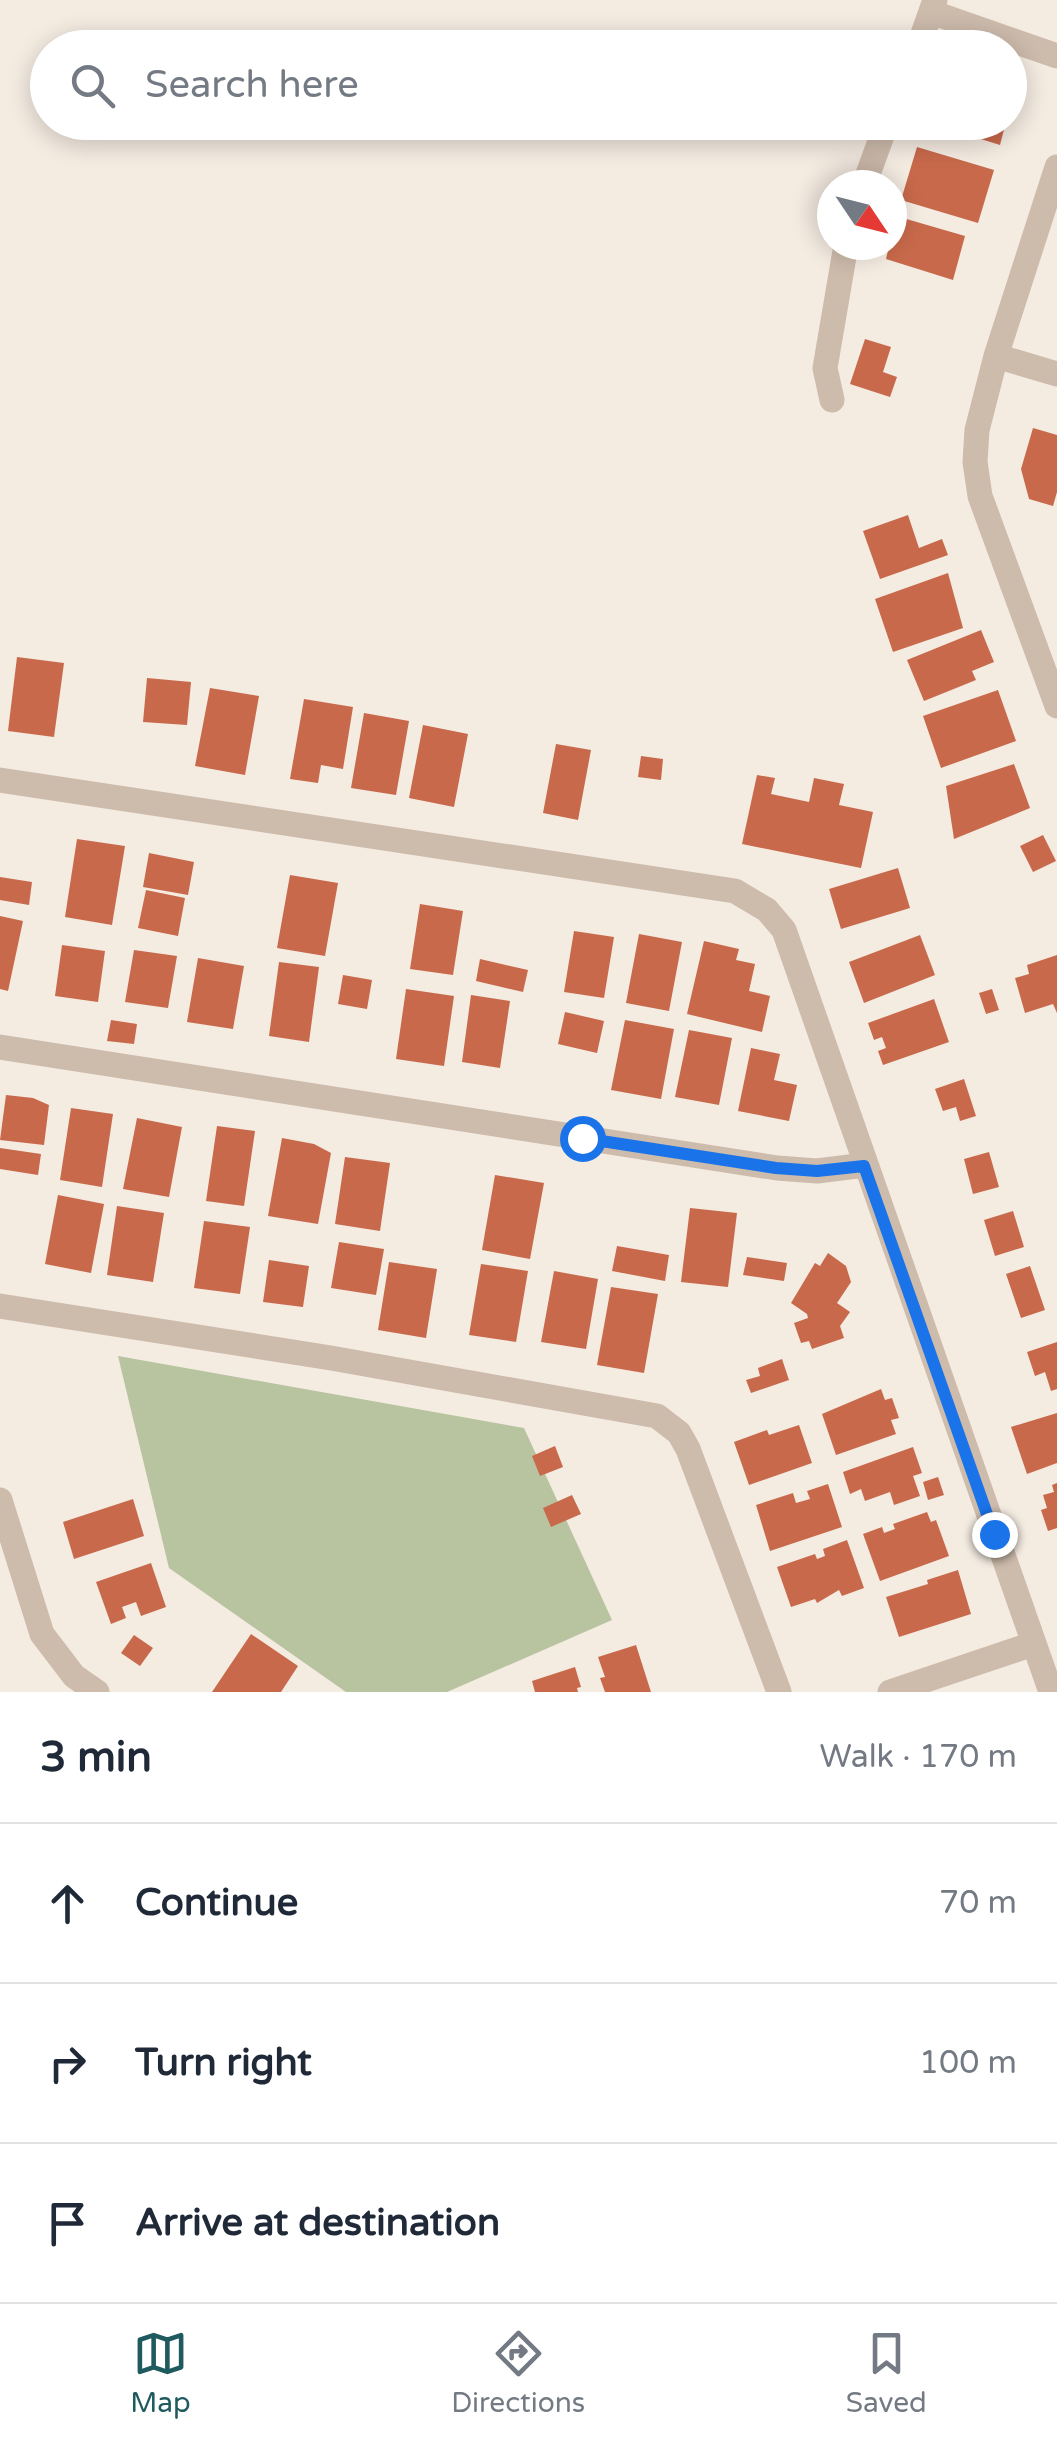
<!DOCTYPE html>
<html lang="en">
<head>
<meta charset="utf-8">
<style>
	:root { --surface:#fff; --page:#f2f2f3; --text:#1f2937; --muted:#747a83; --line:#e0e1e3; --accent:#1f5a5e }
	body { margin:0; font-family:"Varela Round",sans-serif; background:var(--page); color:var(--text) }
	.compass { position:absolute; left:817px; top:170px; width:90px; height:90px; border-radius:50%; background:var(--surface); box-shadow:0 5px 25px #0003; rotate:125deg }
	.stop { position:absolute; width:30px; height:30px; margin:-22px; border:8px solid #1a73e8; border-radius:50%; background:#fff }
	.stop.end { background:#1a73e8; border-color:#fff; box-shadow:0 2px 10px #0008 }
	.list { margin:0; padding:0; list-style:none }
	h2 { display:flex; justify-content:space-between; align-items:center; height:130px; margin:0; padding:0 40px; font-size:42px }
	h2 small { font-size:32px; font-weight:400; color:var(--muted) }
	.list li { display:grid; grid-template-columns:65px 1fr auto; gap:30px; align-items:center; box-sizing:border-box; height:160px; padding:0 40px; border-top:2px solid var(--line) }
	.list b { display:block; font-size:38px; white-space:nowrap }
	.list em { font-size:32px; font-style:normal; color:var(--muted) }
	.icon { flex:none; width:55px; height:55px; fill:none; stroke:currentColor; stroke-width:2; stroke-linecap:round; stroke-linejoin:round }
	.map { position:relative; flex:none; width:1057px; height:1692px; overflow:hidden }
	.search { position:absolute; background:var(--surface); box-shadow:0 5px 25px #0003; left:30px; right:30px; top:30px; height:110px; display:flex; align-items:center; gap:25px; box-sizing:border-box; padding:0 35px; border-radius:55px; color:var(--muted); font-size:38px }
	.sheet { height:610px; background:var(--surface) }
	nav { display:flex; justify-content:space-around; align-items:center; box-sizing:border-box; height:140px; border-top:2px solid var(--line); background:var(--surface); font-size:28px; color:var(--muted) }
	nav a { display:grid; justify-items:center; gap:5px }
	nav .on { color:var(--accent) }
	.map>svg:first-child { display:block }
</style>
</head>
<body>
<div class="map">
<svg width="1057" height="1692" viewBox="0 0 1057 1692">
	<rect width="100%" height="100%" fill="#f4ebe1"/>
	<path fill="#b8c4a0" d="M 118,1356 L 524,1428 L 612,1620 L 447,1692 L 346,1692 L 169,1568 Z"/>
	<path fill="#c8694b" d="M 926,122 L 1006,122 L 1000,145 Z
		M 917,147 L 994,170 L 978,223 L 901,200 Z
		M 896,216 L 965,236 L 953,280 L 886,259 Z
		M 865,339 L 891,347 L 883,372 L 897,377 L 890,397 L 850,384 Z
		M 1033,428 L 1057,435 L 1057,492 L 1053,506 L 1029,499 L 1021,469 Z
		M 908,515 L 919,548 L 942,539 L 948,555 L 880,579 L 863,531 Z
		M 948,573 L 963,628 L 893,652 L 875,599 Z
		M 981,630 L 994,662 L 972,671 L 976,680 L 924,701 L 907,660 Z
		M 17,657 L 64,663 L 54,737 L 8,731 Z
		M 147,678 L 191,682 L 187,725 L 143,722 Z
		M 210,688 L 259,696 L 245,775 L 195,766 Z
		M 998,690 L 1016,741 L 941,768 L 923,716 Z
		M 304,699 L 353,707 L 343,769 L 321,765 L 318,783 L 290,779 Z
		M 364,713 L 409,721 L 396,795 L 351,788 Z
		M 423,725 L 468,734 L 454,807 L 409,798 Z
		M 556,744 L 591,750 L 578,820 L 543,813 Z
		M 641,756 L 663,759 L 661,780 L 638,777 Z
		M 1014,764 L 1030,808 L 954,839 L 946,786 Z
		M 757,775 L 775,778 L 771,794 L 809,802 L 814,778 L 844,784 L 839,805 L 873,812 L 861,868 L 742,844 Z
		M 1043,835 L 1056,861 L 1033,872 L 1020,846 Z
		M 77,839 L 125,846 L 112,925 L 65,917 Z
		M 149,853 L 194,862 L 188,895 L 143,887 Z
		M 898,868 L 910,908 L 841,929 L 829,889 Z
		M 290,875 L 338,883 L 325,956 L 277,948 Z
		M 0,877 L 32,882 L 29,905 L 0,900 Z
		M 146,890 L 185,898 L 178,936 L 138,928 Z
		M 420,904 L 463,911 L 453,975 L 410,969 Z
		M 0,916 L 23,921 L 8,991 L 0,989 Z
		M 574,931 L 614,937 L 604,998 L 564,992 Z
		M 639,934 L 682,942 L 669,1011 L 626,1003 Z
		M 920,935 L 935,975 L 864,1003 L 849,962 Z
		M 704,941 L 739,949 L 736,960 L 755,964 L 749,991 L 770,996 L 762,1032 L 687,1014 Z
		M 62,945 L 105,951 L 98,1002 L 55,996 Z
		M 134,950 L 177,956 L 168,1008 L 125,1002 Z
		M 1057,955 L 1057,1013 L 1053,1004 L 1025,1013 L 1015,978 L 1029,974 L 1027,965 Z
		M 198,958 L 244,966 L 233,1029 L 187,1022 Z
		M 480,959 L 528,970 L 523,992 L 476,981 Z
		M 279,962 L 319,967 L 309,1042 L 269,1036 Z
		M 343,975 L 372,980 L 367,1009 L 338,1004 Z
		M 406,989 L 454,996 L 444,1066 L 396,1059 Z
		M 992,989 L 999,1010 L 986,1014 L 979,993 Z
		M 471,995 L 510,1001 L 500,1068 L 462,1062 Z
		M 934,999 L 949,1042 L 883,1065 L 878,1051 L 886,1048 L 882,1037 L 874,1040 L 868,1023 Z
		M 565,1012 L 604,1021 L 597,1053 L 558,1044 Z
		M 111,1020 L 137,1024 L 134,1044 L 107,1041 Z
		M 625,1020 L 674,1029 L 661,1099 L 611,1090 Z
		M 689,1030 L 732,1038 L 719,1105 L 675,1097 Z
		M 751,1048 L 780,1054 L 774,1080 L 797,1085 L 789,1121 L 738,1111 Z
		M 964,1079 L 976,1116 L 960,1121 L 956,1107 L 943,1111 L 935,1089 Z
		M 6,1095 L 33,1098 L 49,1105 L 44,1145 L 0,1140 Z
		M 71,1108 L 113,1114 L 102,1187 L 60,1180 Z
		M 137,1118 L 182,1127 L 169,1197 L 123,1189 Z
		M 217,1126 L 255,1131 L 244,1206 L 206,1201 Z
		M 282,1138 L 314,1144 L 331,1153 L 318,1224 L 268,1216 Z
		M 0,1148 L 41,1154 L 38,1175 L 0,1169 Z
		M 989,1152 L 999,1187 L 973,1194 L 964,1159 Z
		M 345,1157 L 390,1163 L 380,1231 L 335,1224 Z
		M 495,1175 L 544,1183 L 530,1259 L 482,1250 Z
		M 58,1195 L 104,1204 L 91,1273 L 45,1264 Z
		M 117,1206 L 164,1213 L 153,1282 L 107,1275 Z
		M 690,1208 L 737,1213 L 728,1287 L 681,1282 Z
		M 1013,1211 L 1024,1247 L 995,1256 L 984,1220 Z
		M 204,1221 L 250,1227 L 240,1294 L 194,1288 Z
		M 339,1242 L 384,1249 L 376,1295 L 331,1288 Z
		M 617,1246 L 669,1255 L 665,1281 L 612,1271 Z
		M 828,1253 L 846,1266 L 851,1282 L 837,1303 L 850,1312 L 840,1326 L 844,1338 L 812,1349 L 809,1341 L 801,1343 L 794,1323 L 808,1318 L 807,1314 L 791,1303 L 815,1263 L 820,1266 Z
		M 747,1257 L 787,1263 L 784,1281 L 743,1275 Z
		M 269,1260 L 309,1266 L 303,1307 L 263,1302 Z
		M 389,1262 L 437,1269 L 426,1338 L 378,1330 Z
		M 481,1264 L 528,1271 L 516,1342 L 469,1335 Z
		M 1030,1266 L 1045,1310 L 1021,1318 L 1006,1274 Z
		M 554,1271 L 598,1279 L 586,1349 L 541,1342 Z
		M 611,1287 L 658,1294 L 644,1373 L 597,1365 Z
		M 1057,1342 L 1057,1389 L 1051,1391 L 1045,1372 L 1035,1376 L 1027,1352 Z
		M 782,1359 L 789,1380 L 751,1393 L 746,1380 L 760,1376 L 758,1368 Z
		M 881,1389 L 885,1400 L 892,1398 L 899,1418 L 891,1420 L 896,1434 L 836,1455 L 822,1414 Z
		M 1057,1413 L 1057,1463 L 1027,1474 L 1011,1427 Z
		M 799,1425 L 812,1463 L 749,1485 L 734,1442 L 767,1430 L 769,1435 Z
		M 555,1446 L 563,1467 L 540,1476 L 532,1456 Z
		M 913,1447 L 922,1473 L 913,1476 L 920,1496 L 894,1505 L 890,1492 L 865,1501 L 861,1489 L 850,1494 L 843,1472 Z
		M 938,1477 L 944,1495 L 928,1500 L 923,1482 Z
		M 1057,1483 L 1057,1528 L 1048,1531 L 1041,1510 L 1047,1508 L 1043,1495 L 1054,1492 L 1052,1485 Z
		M 828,1484 L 842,1527 L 770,1551 L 756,1505 L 793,1493 L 796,1503 L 810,1499 L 807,1491 Z
		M 572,1495 L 581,1514 L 551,1527 L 543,1508 Z
		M 133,1499 L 144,1536 L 74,1559 L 63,1522 Z
		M 927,1512 L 931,1522 L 936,1520 L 949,1556 L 880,1581 L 863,1534 L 882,1527 L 884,1533 L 895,1529 L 893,1524 Z
		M 847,1540 L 864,1588 L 842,1596 L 839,1590 L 817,1603 L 815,1599 L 791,1607 L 777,1567 L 815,1554 L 817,1559 L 825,1556 L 823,1549 Z
		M 151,1563 L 166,1607 L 141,1616 L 136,1602 L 122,1607 L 126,1618 L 111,1624 L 96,1582 Z
		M 958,1570 L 971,1614 L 899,1637 L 886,1597 L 928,1584 L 927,1580 Z
		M 251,1634 L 298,1666 L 281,1692 L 212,1692 Z
		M 134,1635 L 153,1648 L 140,1666 L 121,1653 Z
		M 636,1645 L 651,1692 L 605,1692 L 600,1678 L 605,1677 L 598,1657 Z
		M 575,1667 L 581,1687 L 577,1688 L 578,1692 L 535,1692 L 532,1681 Z"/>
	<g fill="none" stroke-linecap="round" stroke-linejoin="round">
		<path stroke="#cdbbac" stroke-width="25" d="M 931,12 L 1057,56
			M 918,48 L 935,0
			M 1057,167 L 996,356 L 977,430 L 975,462 L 980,496 L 1057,706
			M 864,185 L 887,122
			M 996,356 L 1057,374
			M 832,400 L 825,368 L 846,245
			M 0,780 L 735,891 L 767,910 L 784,930 L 1051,1692
			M 0,1047 L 777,1168 L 817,1171 L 865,1165
			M 0,1306 L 331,1358 L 657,1416 L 679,1433 L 688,1449 L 779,1692
			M 0,1500 L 42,1634 L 74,1676 L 97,1692
			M 890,1692 L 1033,1644"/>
	</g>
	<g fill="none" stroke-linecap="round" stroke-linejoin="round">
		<path stroke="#1a73e8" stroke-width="12" d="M 582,1138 L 776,1168 L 817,1171 L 864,1166 L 994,1534"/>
	</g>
</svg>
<svg class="compass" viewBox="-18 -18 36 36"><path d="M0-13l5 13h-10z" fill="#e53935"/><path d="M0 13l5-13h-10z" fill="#747a83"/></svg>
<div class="stop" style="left:582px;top:1138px"></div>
<div class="stop end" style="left:994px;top:1534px"></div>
<div class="search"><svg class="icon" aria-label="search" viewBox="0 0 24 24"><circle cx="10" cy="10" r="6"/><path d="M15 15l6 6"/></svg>Search here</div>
</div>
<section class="sheet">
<h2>3 min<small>Walk · 170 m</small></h2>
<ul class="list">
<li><svg class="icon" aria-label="ahead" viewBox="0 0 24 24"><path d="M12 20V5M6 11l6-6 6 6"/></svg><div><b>Continue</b></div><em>70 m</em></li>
<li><svg class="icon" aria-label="right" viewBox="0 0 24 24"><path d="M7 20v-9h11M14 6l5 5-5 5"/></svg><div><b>Turn right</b></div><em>100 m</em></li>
<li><svg class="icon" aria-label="arrive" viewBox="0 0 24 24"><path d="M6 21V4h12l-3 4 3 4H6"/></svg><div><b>Arrive at destination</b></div></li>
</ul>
</section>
<nav>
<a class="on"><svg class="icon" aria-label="map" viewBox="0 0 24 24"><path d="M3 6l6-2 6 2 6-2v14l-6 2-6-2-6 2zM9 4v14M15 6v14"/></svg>Map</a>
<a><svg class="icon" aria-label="directions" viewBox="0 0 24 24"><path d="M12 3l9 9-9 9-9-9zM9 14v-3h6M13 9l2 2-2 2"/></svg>Directions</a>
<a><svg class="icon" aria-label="saved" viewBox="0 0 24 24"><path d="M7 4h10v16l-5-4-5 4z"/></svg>Saved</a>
</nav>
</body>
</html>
